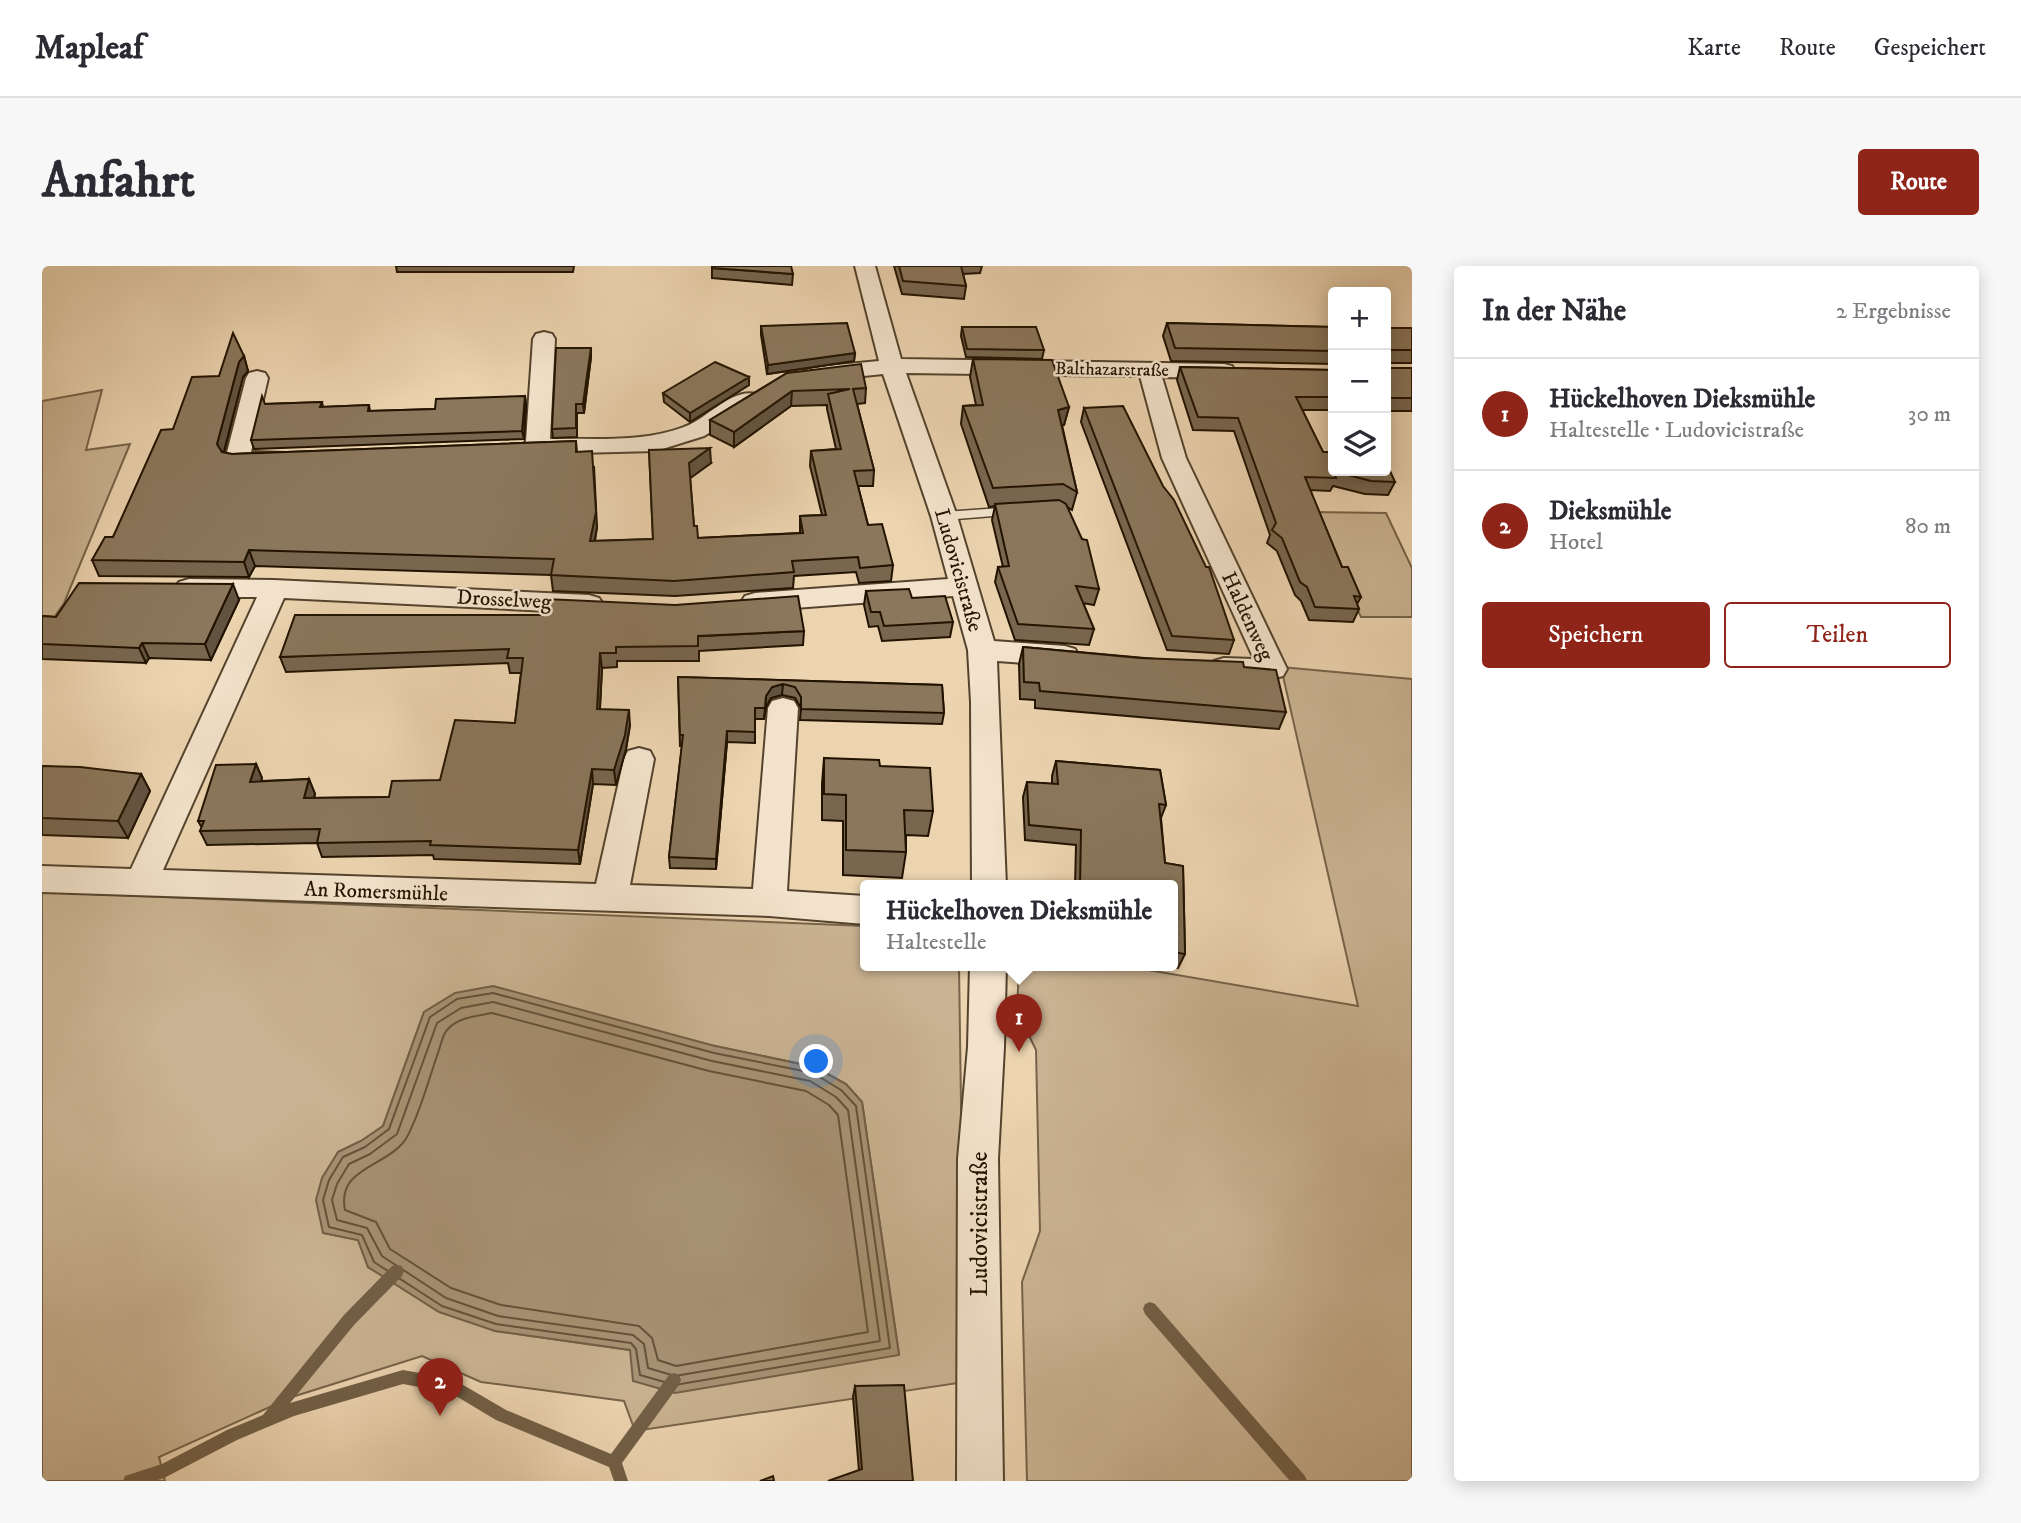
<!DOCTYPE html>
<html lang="de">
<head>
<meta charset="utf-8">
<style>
	:root { --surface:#fff; --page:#f7f7f7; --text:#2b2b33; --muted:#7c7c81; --line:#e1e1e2; --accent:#8f2418 }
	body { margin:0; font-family:"IM FELL DW Pica",serif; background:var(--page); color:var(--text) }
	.controls { position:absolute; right:21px; top:21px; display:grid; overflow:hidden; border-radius:7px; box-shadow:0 4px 18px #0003 }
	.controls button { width:63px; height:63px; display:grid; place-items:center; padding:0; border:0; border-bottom:2px solid var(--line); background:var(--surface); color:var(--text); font:35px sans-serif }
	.you { position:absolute; left:775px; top:796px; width:24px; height:24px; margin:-18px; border:5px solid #fff; border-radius:50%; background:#1a73e8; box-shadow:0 0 0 10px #1a73e833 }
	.badge { display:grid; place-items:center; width:46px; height:46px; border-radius:50%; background:var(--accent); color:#fff; font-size:23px; font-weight:700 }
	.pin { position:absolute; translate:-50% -58px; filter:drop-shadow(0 2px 4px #0008) }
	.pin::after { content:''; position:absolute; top:37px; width:24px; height:21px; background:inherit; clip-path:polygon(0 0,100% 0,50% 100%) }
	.popup { position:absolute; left:818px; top:614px; width:318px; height:91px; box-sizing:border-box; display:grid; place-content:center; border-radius:7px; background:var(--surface); filter:drop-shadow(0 2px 5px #0005); font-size:23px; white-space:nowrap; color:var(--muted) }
	.popup b { font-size:26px; color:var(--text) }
	.popup::after { content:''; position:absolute; left:50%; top:100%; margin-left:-14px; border:14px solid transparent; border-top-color:var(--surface) }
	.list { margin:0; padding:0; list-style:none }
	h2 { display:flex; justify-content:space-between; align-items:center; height:91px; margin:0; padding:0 28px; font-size:30px }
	h2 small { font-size:23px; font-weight:400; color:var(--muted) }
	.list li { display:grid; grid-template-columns:46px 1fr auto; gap:21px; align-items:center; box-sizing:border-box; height:112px; padding:0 28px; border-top:2px solid var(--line) }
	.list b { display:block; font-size:26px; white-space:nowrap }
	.list p { margin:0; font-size:23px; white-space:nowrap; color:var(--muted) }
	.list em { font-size:23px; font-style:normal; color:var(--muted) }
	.actions { display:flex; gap:14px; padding:21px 28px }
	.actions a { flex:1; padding:16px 0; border:2px solid var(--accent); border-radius:7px; text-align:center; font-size:24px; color:var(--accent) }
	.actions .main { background:var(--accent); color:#fff }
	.icon { flex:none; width:38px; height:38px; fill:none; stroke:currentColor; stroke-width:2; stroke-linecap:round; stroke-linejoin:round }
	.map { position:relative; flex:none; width:1370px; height:1215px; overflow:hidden; border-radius:7px }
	header { display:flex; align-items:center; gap:42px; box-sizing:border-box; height:98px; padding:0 35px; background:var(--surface); border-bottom:2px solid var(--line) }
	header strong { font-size:33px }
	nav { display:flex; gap:38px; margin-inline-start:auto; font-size:24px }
	.intro { display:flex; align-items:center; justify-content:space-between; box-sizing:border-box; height:168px; padding:0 42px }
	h1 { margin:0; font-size:49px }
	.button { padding:18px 32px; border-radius:7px; background:var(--accent); color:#fff; font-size:24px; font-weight:700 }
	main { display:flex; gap:42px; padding:0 42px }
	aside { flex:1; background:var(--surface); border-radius:7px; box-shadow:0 4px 18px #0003 }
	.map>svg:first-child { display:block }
</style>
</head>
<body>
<header>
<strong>Mapleaf</strong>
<nav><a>Karte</a><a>Route</a><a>Gespeichert</a></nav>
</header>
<div class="intro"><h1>Anfahrt</h1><a class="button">Route</a></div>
<main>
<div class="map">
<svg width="1370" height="1215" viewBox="0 0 1370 1215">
	<rect width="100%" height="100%" fill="#ecd4b0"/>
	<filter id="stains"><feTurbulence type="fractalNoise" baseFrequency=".00286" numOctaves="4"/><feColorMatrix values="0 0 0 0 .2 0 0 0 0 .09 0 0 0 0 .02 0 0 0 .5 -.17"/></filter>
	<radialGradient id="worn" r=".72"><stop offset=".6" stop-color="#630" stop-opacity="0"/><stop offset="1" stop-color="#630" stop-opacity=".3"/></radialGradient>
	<path fill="#cab392" stroke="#766349" stroke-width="2" fill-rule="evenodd" d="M 60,124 L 44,184 L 88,178 L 22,337 L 0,369 L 0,135 Z
		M 1268,246 L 1344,247 L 1370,302 L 1370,351 L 1319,351 Z
		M 1239,401 L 1370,413 L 1370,1215 L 985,1215 L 980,1016 L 998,965 L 994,784 L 975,745 L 977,700 L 1083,700 L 1316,740 Z
		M 0,626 L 823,660 L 823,700 L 917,700 L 923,1116 L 593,1165 L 582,1135 L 439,1116 L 380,1090 L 250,1131 L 117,1191 L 123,1215 L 0,1215 ZM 382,746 L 673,780 L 773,801 L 804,818 L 820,836 L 857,1088 L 588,1084 L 453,1065 L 356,1019 L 326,1001 L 316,974 L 281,967 L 296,886 L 319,875 L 341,860 Z"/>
	<path fill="#a79274" stroke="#725f46" stroke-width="2" d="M 451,720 L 673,780 L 773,801 L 804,818 L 820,836 L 857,1089 L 633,1127 L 591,1115 L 588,1084 L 453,1065 L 397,1046 L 326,1001 L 316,974 L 281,967 L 274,934 L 280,912 L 296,886 L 319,875 L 341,860 L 382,746 L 413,727 Z"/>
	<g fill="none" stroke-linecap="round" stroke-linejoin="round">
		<path stroke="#64523a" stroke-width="2" d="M 451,727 L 672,787 L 771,807 L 799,824 L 814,840 L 848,1082 L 633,1119 L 598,1109 L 594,1083 L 589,1077 L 454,1058 L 400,1040 L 332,996 L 320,969 L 287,961 L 281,934 L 287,914 L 301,891 L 323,881 L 347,863 L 388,751 L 415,733 Z
			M 451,736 L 670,795 L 768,815 L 794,831 L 806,844 L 838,1075 L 633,1110 L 606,1102 L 602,1078 L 591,1069 L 456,1050 L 404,1032 L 340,990 L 325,962 L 295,954 L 290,934 L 295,918 L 307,898 L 328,888 L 355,868 L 395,757 L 419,742 Z
			M 450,747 L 667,805 L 764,825 L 787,839 L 796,849 L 826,1066 L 634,1100 L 616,1094 L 610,1072 L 597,1060 L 459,1039 L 409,1022 L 348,983 L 334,956 L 303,944 C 294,900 348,901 365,871 C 379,845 387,812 397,784 C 399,778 401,768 405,764 C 416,751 435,750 450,747 Z"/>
		<path fill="#725f46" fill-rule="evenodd" d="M 355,999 L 360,1000 L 362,1005 L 360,1010 L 312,1059 L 248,1137 L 361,1104 L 411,1113 L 464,1144 L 569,1188 L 627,1109 L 632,1107 L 637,1109 L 639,1114 L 637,1119 L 580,1197 L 586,1215 L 572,1215 L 567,1201 L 454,1154 L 409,1127 L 361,1118 L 252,1150 L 195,1174 L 122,1212 L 113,1215 L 81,1215 L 83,1210 L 120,1198 L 185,1164 L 221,1149 L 302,1049 L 350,1000 Z
			M 1108,1036 L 1113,1038 L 1263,1210 L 1265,1215 L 1248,1215 L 1103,1048 L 1101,1043 L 1103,1038 Z"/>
		<defs>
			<path id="service" d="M 973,241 L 977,242 L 977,248 L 902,254 L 896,250 L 902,246 Z"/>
			<path id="minor" d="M 813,0 L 833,0 L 859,93 L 1182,98 L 1190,100 L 1193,105 L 1190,110 L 1182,112 L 1120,111 L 1144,192 L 1245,403 L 1241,410 C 1221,416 1192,415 1172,409 L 1168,402 L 1172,395 L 1182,392 L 1212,393 L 1120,192 L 1098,110 L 864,107 L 915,250 L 952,375 L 1023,380 L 1033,383 L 1037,390 L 1033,397 L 1023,400 L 955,395 L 964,620 L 930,620 L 929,436 L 926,384 L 911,330 L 713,345 L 703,342 L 699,336 L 703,330 L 713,327 L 906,313 L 889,250 L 841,108 L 774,115 L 766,113 L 763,108 L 766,103 L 774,101 L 837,95 Z
				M 502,66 L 510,68 L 513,73 L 508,173 C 553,172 600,177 642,161 C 665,153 689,122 714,128 L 718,133 L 714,138 L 662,170 L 614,185 L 496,188 L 482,186 L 479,181 L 484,175 L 491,73 L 494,68 Z
				M 215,105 L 223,107 L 226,112 L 209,186 L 243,187 L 246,192 L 243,197 C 226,201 203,203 186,199 L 183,194 L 204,112 L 207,107 Z
				M 147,313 L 232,314 L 547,329 L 557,332 L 561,338 L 557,344 L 547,347 L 242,332 L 121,604 L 554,618 L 582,493 L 586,485 L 597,482 L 608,485 L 612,493 L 588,619 L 711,623 L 726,442 L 730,435 L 741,432 L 752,435 L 756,442 L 745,625 L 823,630 L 823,658 L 727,650 L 0,626 L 0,600 L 89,603 L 215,331 L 147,331 L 137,328 L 133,322 L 137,316 Z
				M 928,700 L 964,700 L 962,781 L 956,893 L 961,1215 L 915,1215 L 916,893 L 926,781 Z"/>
		</defs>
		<use href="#service" stroke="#54432c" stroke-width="3"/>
		<use href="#minor" stroke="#54432c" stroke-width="4"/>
		<use href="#service" fill="#f3e3cc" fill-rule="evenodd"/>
		<use href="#minor" fill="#f3e3cc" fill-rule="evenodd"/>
	</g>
	<path fill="#78664f" stroke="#221300" stroke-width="2" d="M 354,0 L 532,0 L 531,6 L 355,6 Z
		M 852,0 L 940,0 L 938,7 L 921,8 L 924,20 L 922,33 L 860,28 Z
		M 670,2 L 751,8 L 750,19 L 670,12 Z
		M 1125,57 L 1291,61 L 1291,98 L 1129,95 L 1121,70 Z
		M 719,60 L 813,87 L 812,95 L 725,108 L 719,69 Z
		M 920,61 L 1002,84 L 1000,93 L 924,91 L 919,70 Z
		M 1344,62 L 1370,62 L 1370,97 L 1348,97 L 1348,102 L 1370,102 L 1370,145 L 1344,145 Z
		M 202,90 L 206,105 L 201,111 L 182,187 L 190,188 L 534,175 L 535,186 L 555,261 L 553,275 L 611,273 L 607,184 L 669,197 L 648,212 L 652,260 L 656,272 L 758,267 L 758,250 L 780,249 L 768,200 L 769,185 L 794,183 L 785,143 L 785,139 L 749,140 L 692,181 L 668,169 L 668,154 L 745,107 L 824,122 L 823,137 L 815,138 L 832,204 L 831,220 L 816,220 L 826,259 L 851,299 L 849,315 L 817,317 L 814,306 L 752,310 L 751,322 L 633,330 L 511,325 L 509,309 L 213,300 L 207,311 L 57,310 L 50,294 L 71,271 L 131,163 L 177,110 Z
		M 549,91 L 542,147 L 535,147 L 535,171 L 511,172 L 510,163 Z
		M 931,93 L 1027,141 L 1022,159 L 1020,159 L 1035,226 L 1030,244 L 1025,241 L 1057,323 L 1052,339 L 1041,337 L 1052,363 L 1047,379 L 973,374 L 953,316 L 956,301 L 961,301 L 950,254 L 953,240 L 947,241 L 919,158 L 921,140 L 934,139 L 928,111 Z
		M 1138,101 L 1291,104 L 1291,144 L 1260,144 L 1281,186 L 1353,216 L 1346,229 L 1323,228 L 1291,220 L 1288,225 L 1268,224 L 1300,301 L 1319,331 L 1315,338 L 1317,343 L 1311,356 L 1267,354 L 1259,335 L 1253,329 L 1235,285 L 1225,277 L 1228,269 L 1192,165 L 1151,164 L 1135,114 Z
		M 707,111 L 707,119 L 648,156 L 622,136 L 621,127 Z
		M 483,130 L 484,139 L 482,173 L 212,183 L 209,174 L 223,138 L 280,136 L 281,141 L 327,139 L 328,145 L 393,143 Z
		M 1042,142 L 1192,374 L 1187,388 L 1125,384 L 1039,156 Z
		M 824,325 L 870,332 L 911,356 L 908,371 L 840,375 L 836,360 L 827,361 L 822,339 Z
		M 197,334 L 169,394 L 107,392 L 104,397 L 0,393 L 0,350 L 14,351 Z
		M 762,365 L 761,379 L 657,385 L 657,395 L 575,395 L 575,401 L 560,402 L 558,443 L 588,459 L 584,483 L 574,519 L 551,518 L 538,598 L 392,593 L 391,589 L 280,591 L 275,577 L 165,579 L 158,565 L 160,562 L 156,555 L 214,498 L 220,512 L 219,515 L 267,513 L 273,528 L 272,532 L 347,531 L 398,514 L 473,457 L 479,407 L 468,407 L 466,397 L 244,406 L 238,391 Z
		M 981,381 L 1202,401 L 1244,446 L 1237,463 L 993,442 L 993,434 L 978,433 L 977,398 Z
		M 636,411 L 900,419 L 902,447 L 900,458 L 758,454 L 759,442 L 753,432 L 740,429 L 729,432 L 724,441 L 722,453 L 713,453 L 713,477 L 685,476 L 674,603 L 628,602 L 627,591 L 640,480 L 638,480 Z
		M 782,492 L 838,500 L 891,545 L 886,570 L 864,569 L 864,586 L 860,612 L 801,609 L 801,555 L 780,554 L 780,518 Z
		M 1014,495 L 1118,504 L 1124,539 L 1119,552 L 1123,597 L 1141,600 L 1143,688 L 1136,702 L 1125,700 L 1131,700 L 1131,620 L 1033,620 L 1034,579 L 983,574 L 981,531 L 985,516 L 1010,518 L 1010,510 Z
		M 0,500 L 99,508 L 108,525 L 86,572 L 0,569 Z
		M 813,1120 L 871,1215 L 817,1205 L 811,1131 Z"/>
	<path fill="#615340" stroke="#221300" stroke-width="2" d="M 549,82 L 549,91 L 542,147 L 541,138 Z
		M 813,87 L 812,95 L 725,108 L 726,99 Z
		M 202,90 L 206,105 L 201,111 L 180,193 L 175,178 L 197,96 Z
		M 707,111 L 707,119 L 648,156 L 648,147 Z
		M 750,125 L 749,140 L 692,181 L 692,166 Z
		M 483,130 L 484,139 L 482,173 L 480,165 Z
		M 1027,141 L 1022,159 L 1012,162 L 1016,144 Z
		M 668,182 L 669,197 L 647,213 L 647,197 Z
		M 552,200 L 555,261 L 550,290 L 548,275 Z
		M 207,284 L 213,300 L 207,311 L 202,296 Z
		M 191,318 L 197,334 L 169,394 L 163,378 Z
		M 100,377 L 107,392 L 104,397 L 97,382 Z
		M 558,387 L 560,402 L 557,458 L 555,443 Z
		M 741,418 L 740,429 L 729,432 L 724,441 L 722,453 L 724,430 L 730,421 Z
		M 587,444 L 588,459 L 584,483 L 574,519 L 572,504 Z
		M 685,465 L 685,476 L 674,603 L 674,593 Z
		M 214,498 L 220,512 L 214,530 L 208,516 Z
		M 550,503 L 551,518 L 538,598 L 536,584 Z
		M 99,508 L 108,525 L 86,572 L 76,555 Z
		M 267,513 L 273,528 L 268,546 L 262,532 Z"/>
	<path fill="#8b775c" stroke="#221300" stroke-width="2" d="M 670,0 L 749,0 L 751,8 L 670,2 Z
		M 857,0 L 919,0 L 924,20 L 861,15 Z
		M 805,57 L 813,87 L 726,99 L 719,60 Z
		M 1125,57 L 1291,61 L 1291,85 L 1133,82 Z
		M 920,61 L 994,61 L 1002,84 L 925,83 Z
		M 1344,62 L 1370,62 L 1370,84 L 1348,84 L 1348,102 L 1370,102 L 1370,132 L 1344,132 Z
		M 191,67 L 202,90 L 197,96 L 175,178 L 180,186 L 190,188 L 534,175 L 534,186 L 550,185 L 554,246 L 548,275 L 611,273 L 607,184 L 668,182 L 647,197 L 652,260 L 655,260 L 656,272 L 761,267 L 758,250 L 784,249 L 769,185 L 799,183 L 786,128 L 808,123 L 750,125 L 692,166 L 668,154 L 745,107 L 819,98 L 824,122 L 811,123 L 832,204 L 812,205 L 826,259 L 840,258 L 851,299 L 818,302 L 816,291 L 750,295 L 752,306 L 632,315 L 509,309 L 512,293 L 207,284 L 202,296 L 50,294 L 63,271 L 71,271 L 119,164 L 131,163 L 150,111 L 177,110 Z
		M 514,82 L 549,82 L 541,138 L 534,138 L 534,162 L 510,163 Z
		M 931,93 L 1010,94 L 1027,141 L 1016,144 L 1035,226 L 1021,218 L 951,222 L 921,140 L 941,139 Z
		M 673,96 L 707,111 L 648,147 L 621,127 Z
		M 1138,101 L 1291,104 L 1291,131 L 1254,131 L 1281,186 L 1291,186 L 1291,205 L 1344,205 L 1344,196 L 1353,216 L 1329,215 L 1291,205 L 1294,212 L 1263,211 L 1300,301 L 1306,301 L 1319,331 L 1312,330 L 1317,343 L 1273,341 L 1265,321 L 1258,316 L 1240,272 L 1230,264 L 1234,257 L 1196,152 L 1156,151 Z
		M 220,130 L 223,138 L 280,136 L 278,141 L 327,139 L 326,145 L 393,143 L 394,133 L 483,130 L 480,165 L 209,174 Z
		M 1081,140 L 1121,220 L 1132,234 L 1164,301 L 1167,301 L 1192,374 L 1130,370 L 1042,142 Z
		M 1017,234 L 1024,238 L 1040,273 L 1045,274 L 1057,323 L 1034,320 L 1052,363 L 976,358 L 956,301 L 967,300 L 953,238 Z
		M 37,317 L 191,318 L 163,378 L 100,377 L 97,382 L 0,378 L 0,350 L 14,351 Z
		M 867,323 L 870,332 L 903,330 L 911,356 L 842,360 L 838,346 L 829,346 L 824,325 Z
		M 756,330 L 762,365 L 656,370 L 656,380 L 574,381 L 574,387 L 558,387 L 555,443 L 587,444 L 583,469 L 572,504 L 550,503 L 536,584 L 388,579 L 389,575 L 275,577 L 278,563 L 158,565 L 162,555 L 156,555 L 174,499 L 214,498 L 208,516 L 267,513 L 262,532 L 347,531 L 350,515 L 398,514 L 413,454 L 473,457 L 481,392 L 465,392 L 467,383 L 238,391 L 253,349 L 500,349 L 504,333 L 633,339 Z
		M 981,381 L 1098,392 L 1201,396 L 1202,401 L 1234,404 L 1244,446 L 998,425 L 997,417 L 982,416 Z
		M 636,411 L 900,419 L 902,447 L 759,443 L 759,431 L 753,421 L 741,418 L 730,421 L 724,430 L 723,442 L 713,442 L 713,466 L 685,465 L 674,593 L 627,591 L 641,469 L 638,469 Z
		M 782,492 L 837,494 L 838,500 L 888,502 L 891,545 L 862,544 L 864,586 L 804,584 L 804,529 L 782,528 Z
		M 1014,495 L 1118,504 L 1124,539 L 1117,538 L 1123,597 L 1141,600 L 1143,688 L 1131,686 L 1131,620 L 1038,620 L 1039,564 L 987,559 L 985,516 L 1016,518 Z
		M 0,500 L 38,501 L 99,508 L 76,555 L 0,552 Z
		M 862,1119 L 871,1215 L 786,1215 L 820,1203 L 813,1120 Z
		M 731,1210 L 732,1215 L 718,1215 Z"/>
	<g text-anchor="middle" stroke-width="5" stroke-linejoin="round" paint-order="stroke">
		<g font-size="18" fill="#221300" stroke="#f3e3cc">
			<text transform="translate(1070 103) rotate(1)" y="6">Balthazarstraße</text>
		</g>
		<g font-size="21" fill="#221300" stroke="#f3e3cc">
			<text transform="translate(917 304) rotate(74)" y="7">Ludovicistraße</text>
			<text transform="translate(462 333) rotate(3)" y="7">Drosselweg</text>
			<text transform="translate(1206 350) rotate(65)" y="7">Haldenweg</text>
			<text transform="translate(334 625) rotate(2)" y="7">An Romersmühle</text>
		</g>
		<g font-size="24" fill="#221300" stroke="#f3e3cc">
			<text transform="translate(937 958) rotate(-90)" y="8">Ludovicistraße</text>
		</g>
	</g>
	<rect width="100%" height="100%" filter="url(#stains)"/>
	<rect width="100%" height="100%" fill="url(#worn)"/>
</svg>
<div class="controls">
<button>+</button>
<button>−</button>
<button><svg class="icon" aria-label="layers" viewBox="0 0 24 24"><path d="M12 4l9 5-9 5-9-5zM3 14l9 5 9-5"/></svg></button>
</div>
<div class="you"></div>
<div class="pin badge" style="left:977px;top:786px">1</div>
<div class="popup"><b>Hückelhoven Dieksmühle</b>Haltestelle</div>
<div class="pin badge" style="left:398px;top:1150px">2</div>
</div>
<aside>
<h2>In der Nähe<small>2 Ergebnisse</small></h2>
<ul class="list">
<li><span class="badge">1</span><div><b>Hückelhoven Dieksmühle</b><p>Haltestelle · Ludovicistraße</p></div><em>30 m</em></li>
<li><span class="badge">2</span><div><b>Dieksmühle</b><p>Hotel</p></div><em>80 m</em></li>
</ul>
<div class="actions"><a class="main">Speichern</a><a>Teilen</a></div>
</aside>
</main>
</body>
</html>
